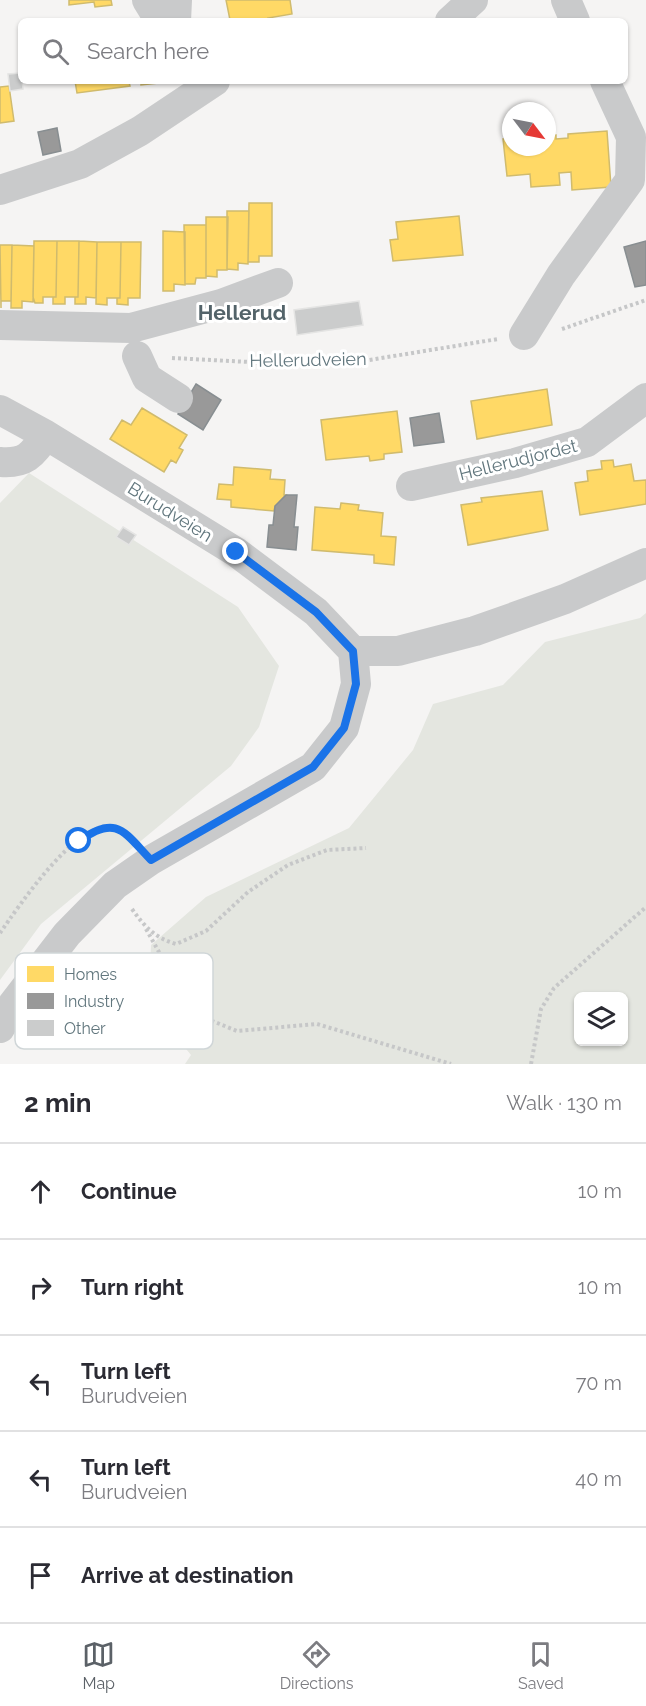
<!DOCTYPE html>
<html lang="en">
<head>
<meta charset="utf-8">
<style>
	:root { --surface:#fff; --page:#f7f7f7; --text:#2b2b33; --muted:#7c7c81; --line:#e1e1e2; --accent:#5b6167 }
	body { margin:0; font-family:Raleway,sans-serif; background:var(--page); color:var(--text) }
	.controls { position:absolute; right:18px; bottom:18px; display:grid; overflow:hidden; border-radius:9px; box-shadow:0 2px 4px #0004 }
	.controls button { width:54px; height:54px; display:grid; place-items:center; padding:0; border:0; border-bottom:2px solid var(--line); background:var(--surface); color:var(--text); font:30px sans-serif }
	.compass { position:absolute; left:502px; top:102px; width:54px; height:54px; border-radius:50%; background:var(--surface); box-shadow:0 2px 4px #0004; rotate:122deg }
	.stop { position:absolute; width:18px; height:18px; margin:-14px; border:4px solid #1a73e8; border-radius:50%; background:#fff }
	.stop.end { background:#1a73e8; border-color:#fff; box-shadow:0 2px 6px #0008 }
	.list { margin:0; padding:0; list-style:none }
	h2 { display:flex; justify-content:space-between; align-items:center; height:78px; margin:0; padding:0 24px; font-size:26px }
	h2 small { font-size:20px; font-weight:400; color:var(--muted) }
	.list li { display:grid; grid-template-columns:39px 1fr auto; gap:18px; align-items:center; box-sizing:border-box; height:96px; padding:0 24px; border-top:2px solid var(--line) }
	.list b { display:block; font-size:22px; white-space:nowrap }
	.list p { margin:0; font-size:20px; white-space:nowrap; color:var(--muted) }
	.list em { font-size:20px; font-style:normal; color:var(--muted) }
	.icon { flex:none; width:33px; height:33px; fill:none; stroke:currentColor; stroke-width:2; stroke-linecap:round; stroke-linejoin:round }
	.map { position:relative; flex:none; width:646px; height:1064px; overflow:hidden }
	.search { position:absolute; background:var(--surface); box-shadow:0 2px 4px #0004; left:18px; right:18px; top:18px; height:66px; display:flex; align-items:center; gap:15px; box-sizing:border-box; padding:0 21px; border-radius:9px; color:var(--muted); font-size:22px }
	.sheet { height:558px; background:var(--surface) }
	nav { display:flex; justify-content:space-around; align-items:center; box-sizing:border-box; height:84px; border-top:2px solid var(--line); background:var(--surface); font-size:16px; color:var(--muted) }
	nav a { display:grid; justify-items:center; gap:3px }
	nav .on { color:var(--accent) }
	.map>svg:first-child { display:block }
</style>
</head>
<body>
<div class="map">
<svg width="646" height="1064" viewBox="0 0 646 1064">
	<rect width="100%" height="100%" fill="#f5f4f3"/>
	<path fill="#e4e6e0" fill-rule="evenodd" d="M 29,473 L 238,607 L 279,666 L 259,727 L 231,766 L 41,924 L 0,980 L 0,503 Z
		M 646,613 L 646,1064 L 185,1064 L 191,1055 L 161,1018 L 150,971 L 151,945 L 206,897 L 349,828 L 413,750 L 433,704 L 503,685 L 545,642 L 640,618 ZM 578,996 L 624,996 L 624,1042 L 578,1042 Z"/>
	<path fill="#ffd966" stroke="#d0bb6d" stroke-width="1.5" d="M 69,0 L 111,0 L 112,5 L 95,7 L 94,2 L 69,5 Z
		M 226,0 L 290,0 L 292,14 L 268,18 L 269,21 L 266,21 L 230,20 Z
		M 75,81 L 135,81 L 129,82 L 130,86 L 77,93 Z
		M 141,81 L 158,81 L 158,83 L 141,85 Z
		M 9,86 L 14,121 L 0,123 L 0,87 Z
		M 607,131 L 611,187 L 572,190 L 571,172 L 559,173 L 560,185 L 531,187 L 530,174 L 507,176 L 503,139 L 511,139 L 511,147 L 547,147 L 547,135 L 556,135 L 556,139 L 568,138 L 568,134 Z
		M 249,203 L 272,203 L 272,256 L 259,256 L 259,262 L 248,262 Z
		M 227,211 L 249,211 L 248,264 L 238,263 L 238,270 L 227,269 Z
		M 459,216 L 463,255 L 393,261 L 390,240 L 398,239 L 396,222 Z
		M 206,217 L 228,217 L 227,270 L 217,270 L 217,277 L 206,276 Z
		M 184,225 L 206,225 L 206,278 L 196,278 L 195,284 L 185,284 Z
		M 163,231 L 185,232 L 185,285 L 174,284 L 174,291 L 163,291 Z
		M 34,241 L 57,241 L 56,297 L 43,297 L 43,303 L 35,303 L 33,297 Z
		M 57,241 L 79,241 L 78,297 L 65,297 L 65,304 L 53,304 L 53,297 L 56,297 Z
		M 79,241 L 97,242 L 96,298 L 86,297 L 86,304 L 75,304 L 75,297 L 78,297 Z
		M 97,242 L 121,242 L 120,298 L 107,298 L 107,305 L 96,304 Z
		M 121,242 L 141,242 L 140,298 L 128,298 L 128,305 L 117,304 L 117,298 L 120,298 Z
		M 0,245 L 12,245 L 11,301 L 1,301 L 1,308 Z
		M 12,245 L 34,246 L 33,302 L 22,301 L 22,308 L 11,308 Z
		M 547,389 L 552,425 L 477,439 L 471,401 Z
		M 142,408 L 187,435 L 179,448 L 183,450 L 176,463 L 171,460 L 164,472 L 110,439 L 122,420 L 131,425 Z
		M 397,411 L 402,452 L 384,454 L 384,459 L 370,461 L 369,456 L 326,460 L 321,420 Z
		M 613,460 L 614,467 L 631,464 L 634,481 L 646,480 L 646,504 L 580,515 L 575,483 L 588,481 L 587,471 L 602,469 L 601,461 Z
		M 234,467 L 271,470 L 270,479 L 285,480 L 284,495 L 286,495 L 275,506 L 274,511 L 231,507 L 231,500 L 217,499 L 219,484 L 233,485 Z
		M 542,491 L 548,530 L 468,545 L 461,505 L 482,502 L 481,498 Z
		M 341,503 L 359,505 L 358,510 L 383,513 L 381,536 L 396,537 L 394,565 L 374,563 L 374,555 L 312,550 L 315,507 L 340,509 Z"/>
	<path fill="#999" stroke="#888e91" stroke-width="1.5" d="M 57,128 L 61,151 L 43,155 L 38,132 Z
		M 646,241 L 646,285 L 635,287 L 624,247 Z
		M 196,384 L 221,400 L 203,430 L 178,414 Z
		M 439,413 L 444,442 L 414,446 L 410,418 Z
		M 286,495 L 297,495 L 294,527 L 298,527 L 296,550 L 267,547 L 269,525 L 273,525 L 275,506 Z"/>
	<path fill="#cbcccc" stroke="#e4e4e3" stroke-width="1.5" d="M 21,73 L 23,89 L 10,91 L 8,74 Z
		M 359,301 L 363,325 L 297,335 L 294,310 Z
		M 123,527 L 136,535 L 129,545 L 116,537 Z"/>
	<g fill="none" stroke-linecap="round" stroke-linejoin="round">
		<path stroke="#c6c7c8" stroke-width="4" stroke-dasharray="3 3" stroke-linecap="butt" d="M 562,329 L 646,300
			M 172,358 L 269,363 L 351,363 L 498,339
			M 132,909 C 144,926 155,938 176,944 L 206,931 L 248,892 L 288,865 L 327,850 L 366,848
			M 146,929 L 172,975 L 205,1018 L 237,1031 L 317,1024 L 451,1064
			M 0,933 C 19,906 74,824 110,826 C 120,826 125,833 132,840
			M 531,1064 L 541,1009 L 554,988 L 646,907"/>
		<path stroke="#c9cacb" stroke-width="30" d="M 147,0 L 160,21
			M 566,0 L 575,21
			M 176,21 L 177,0
			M 450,21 L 473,0
			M 0,190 L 80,164 L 140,131 L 215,81
			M 0,325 L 131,328 L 221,304 L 278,283
			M 524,335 L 561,275 L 630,180 L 631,137 L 605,81
			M 137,356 L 147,378 L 178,398
			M 0,410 L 46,435 L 236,552 L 316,612 L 353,651 L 356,684 L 344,728 L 313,767 L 151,860 L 115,885 L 67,934 L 13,1004 L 0,1028
			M 0,462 C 26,464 32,455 46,435
			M 411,486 L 515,463 L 587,442 L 646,398
			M 353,651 L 398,651 L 475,631 L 565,599 L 646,563"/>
	</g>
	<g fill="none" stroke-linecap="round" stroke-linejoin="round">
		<path stroke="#1a73e8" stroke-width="8" d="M 79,841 C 117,814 124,832 151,860 L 313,767 L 344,728 L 356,684 L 353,651 L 316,612 L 236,552"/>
	</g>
	<g text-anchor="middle" stroke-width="6" stroke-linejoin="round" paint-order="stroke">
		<g font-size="18" fill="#61767d" stroke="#fff">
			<text transform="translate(308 360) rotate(-1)" y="6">Hellerudveien</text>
			<text transform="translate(518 460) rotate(-14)" y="6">Hellerudjordet</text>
			<text transform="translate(170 512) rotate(32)" y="6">Burudveien</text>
		</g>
		<g font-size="21" font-weight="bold" fill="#536369" stroke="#fff">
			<text x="242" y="320">Hellerud</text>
		</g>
	</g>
	<rect x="15" y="953" width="198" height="96" rx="9" fill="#fff" stroke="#d0d6d8" stroke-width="1.5"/>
	<rect x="27" y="966" width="27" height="16" fill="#ffd966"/>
	<rect x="27" y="993" width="27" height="16" fill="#999"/>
	<rect x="27" y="1020" width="27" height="16" fill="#cbcccc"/>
	<g font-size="16" fill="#61767d">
		<text x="64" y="980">Homes</text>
		<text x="64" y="1007">Industry</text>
		<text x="64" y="1034">Other</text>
	</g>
</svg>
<div class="controls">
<button><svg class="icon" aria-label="layers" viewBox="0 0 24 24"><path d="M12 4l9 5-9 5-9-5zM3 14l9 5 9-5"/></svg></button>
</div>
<svg class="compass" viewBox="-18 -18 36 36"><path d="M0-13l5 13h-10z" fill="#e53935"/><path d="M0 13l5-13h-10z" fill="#7c7c81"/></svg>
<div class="stop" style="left:79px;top:841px"></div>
<div class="stop end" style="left:236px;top:552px"></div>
<div class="search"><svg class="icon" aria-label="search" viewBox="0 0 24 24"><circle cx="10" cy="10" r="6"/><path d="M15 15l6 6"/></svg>Search here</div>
</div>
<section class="sheet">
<h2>2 min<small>Walk · 130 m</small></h2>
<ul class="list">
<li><svg class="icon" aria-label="ahead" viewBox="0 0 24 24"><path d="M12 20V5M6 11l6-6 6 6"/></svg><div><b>Continue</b></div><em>10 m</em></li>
<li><svg class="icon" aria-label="right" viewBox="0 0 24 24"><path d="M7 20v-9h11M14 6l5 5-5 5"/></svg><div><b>Turn right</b></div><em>10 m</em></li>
<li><svg class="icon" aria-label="left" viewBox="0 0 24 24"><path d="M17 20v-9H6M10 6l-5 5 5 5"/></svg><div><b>Turn left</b><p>Burudveien</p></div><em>70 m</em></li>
<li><svg class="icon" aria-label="left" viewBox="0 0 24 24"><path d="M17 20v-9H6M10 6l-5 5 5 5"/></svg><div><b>Turn left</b><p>Burudveien</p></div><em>40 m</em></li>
<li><svg class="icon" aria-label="arrive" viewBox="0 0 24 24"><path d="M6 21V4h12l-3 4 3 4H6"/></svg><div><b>Arrive at destination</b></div></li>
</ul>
</section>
<nav>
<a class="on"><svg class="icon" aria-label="map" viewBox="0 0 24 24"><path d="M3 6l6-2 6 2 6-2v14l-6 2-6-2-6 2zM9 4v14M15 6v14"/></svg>Map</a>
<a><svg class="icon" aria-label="directions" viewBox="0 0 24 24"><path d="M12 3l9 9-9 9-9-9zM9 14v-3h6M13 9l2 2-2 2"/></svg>Directions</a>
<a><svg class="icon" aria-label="saved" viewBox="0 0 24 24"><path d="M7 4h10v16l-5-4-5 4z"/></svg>Saved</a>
</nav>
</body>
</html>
